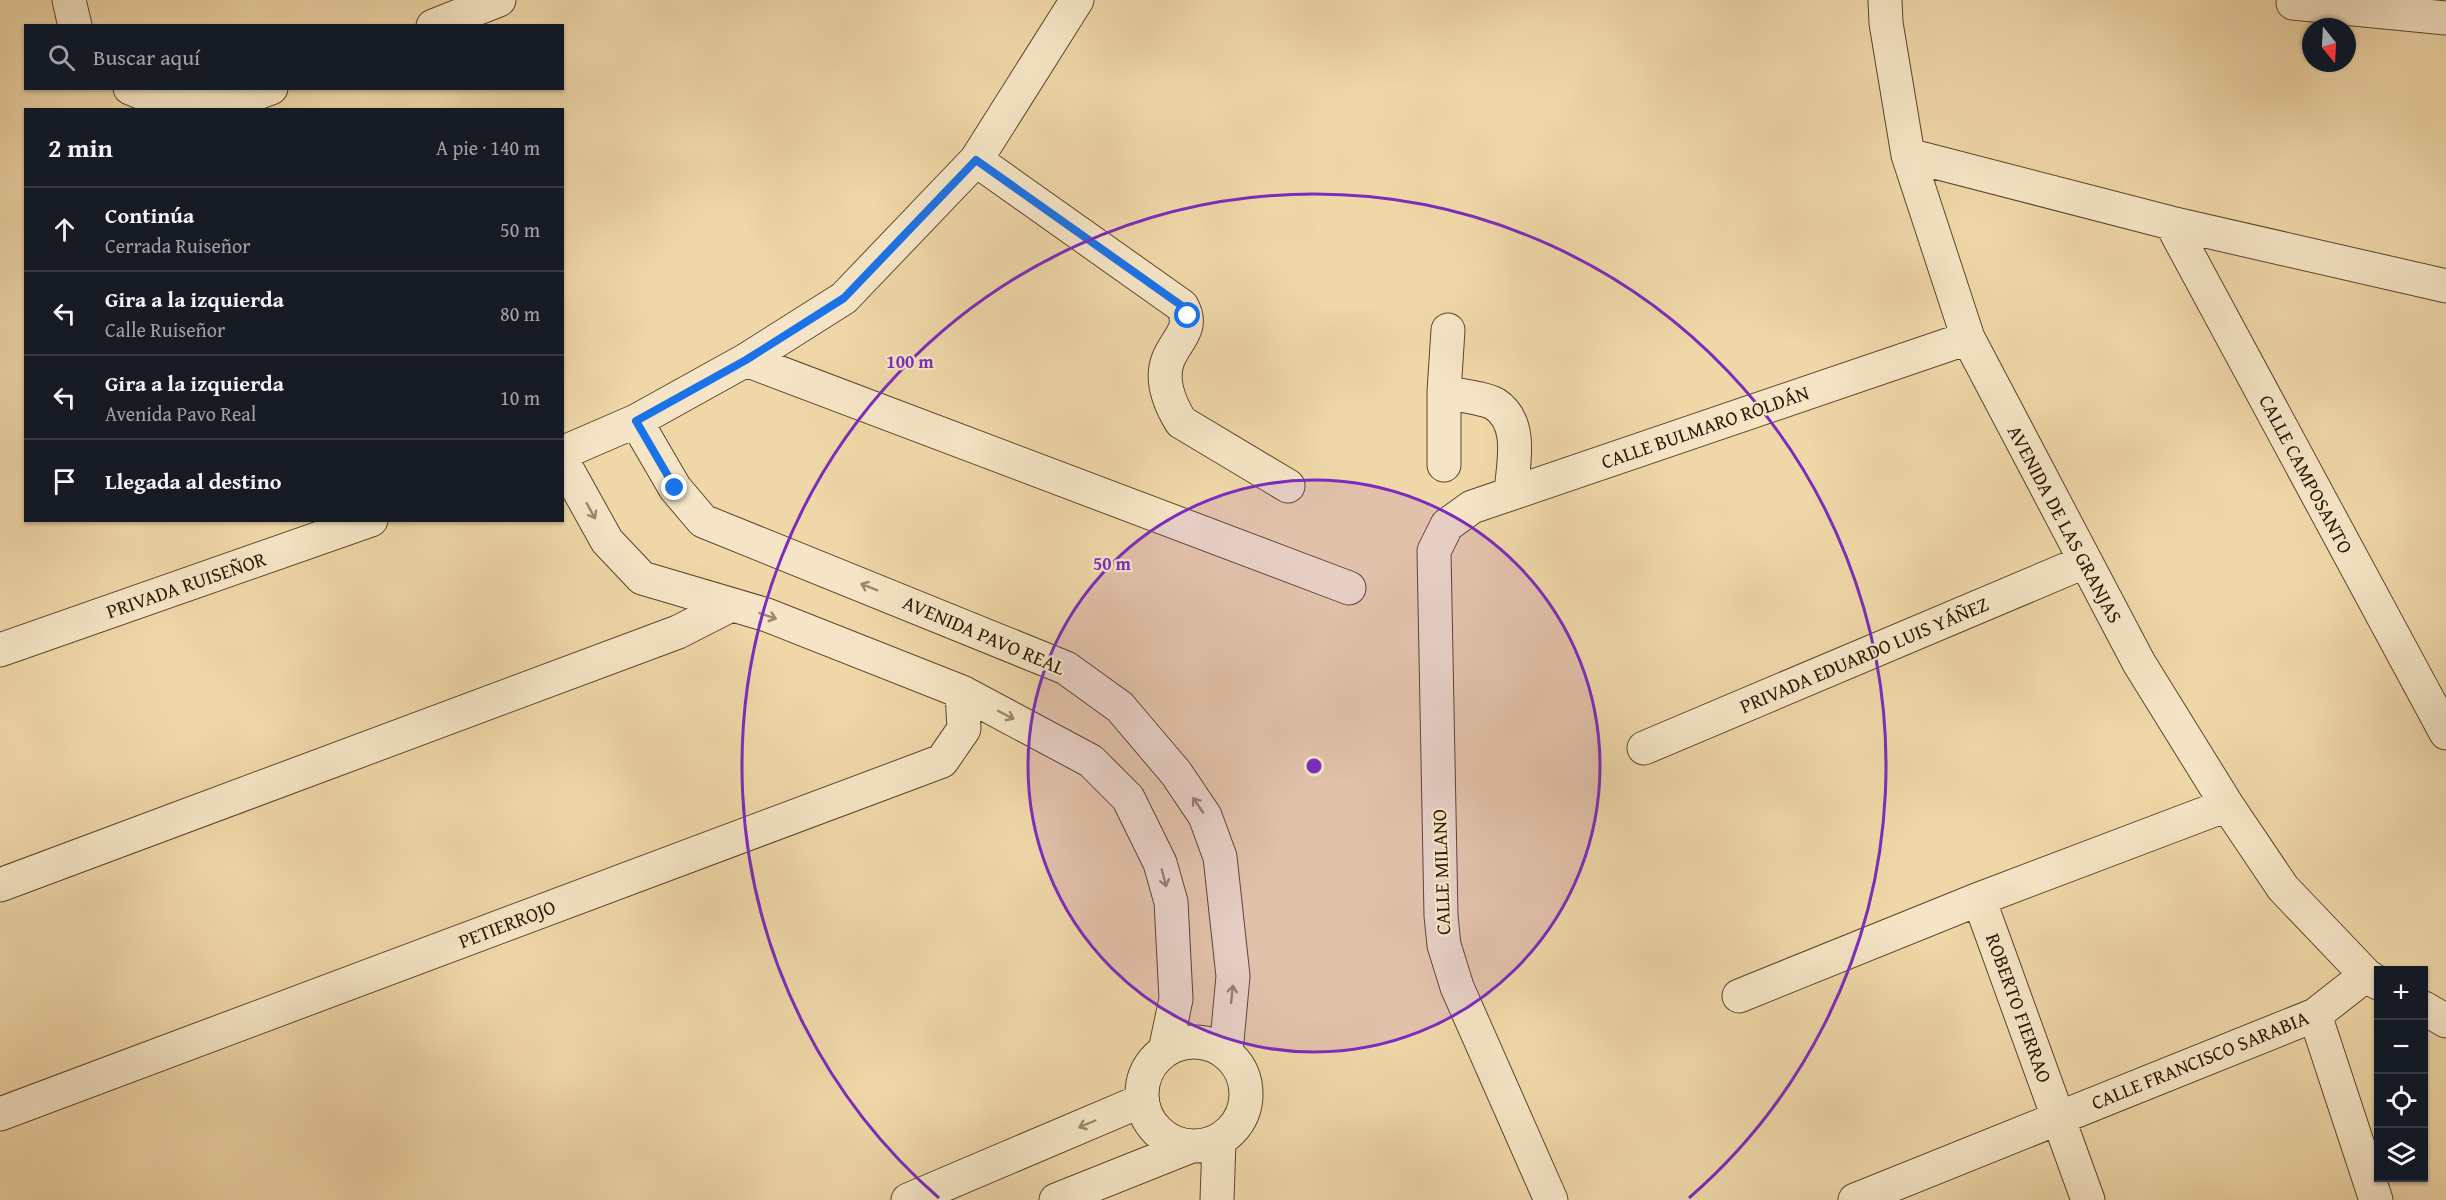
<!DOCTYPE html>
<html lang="es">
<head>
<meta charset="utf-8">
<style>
	:root { --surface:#171b24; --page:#242831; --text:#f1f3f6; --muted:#9ea1a6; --line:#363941 }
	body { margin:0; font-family:"Gentium Book Plus",serif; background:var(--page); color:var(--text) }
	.controls { position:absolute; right:18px; bottom:18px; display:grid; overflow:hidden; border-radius:0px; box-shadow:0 2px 4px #0004 }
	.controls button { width:54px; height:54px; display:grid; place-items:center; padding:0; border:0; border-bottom:2px solid var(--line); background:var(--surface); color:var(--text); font:30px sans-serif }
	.compass { position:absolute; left:2302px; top:18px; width:54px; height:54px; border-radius:50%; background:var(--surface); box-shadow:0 2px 4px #0004; rotate:162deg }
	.stop { position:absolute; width:18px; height:18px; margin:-14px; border:4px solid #1a73e8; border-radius:50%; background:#fff }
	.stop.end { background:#1a73e8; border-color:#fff; box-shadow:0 2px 6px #0008 }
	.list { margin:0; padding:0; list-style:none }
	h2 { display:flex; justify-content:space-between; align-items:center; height:78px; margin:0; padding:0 24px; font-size:26px }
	h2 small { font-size:20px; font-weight:400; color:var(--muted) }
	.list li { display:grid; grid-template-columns:39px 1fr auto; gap:18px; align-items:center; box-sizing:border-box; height:84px; padding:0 24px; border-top:2px solid var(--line) }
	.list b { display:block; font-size:22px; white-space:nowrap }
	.list p { margin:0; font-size:20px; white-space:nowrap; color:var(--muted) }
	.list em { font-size:20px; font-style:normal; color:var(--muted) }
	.icon { flex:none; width:33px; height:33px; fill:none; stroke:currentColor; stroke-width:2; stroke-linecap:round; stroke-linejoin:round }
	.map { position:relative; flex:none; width:2446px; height:1200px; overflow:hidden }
	.search { position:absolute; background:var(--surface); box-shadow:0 2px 4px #0004; left:24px; top:24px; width:540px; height:66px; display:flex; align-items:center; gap:15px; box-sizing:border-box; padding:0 21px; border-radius:0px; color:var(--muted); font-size:22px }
	.panel { position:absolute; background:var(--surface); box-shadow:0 2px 4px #0004; left:24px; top:108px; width:540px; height:414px; border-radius:0px }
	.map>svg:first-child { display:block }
</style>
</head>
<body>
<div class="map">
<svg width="2446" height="1200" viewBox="0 0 2446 1200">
	<rect width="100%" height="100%" fill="#efd7a8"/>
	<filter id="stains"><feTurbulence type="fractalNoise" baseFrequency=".00333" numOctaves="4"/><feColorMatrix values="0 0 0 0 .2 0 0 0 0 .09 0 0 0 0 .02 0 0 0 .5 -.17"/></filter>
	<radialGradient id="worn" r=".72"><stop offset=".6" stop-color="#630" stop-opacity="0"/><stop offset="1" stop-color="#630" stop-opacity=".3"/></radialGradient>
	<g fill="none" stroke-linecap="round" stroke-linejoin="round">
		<defs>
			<path id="minor" d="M 69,0 L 75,26
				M 1885,0 L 1886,23 L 1908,155 L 1968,338 L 2139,663 L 2227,805 L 2283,888 L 2366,975 L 2378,983
				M 2293,3 L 2446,18
				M 433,26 L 499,0
				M 130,88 C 177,109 223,107 271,88
				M 1908,155 L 2171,223 L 2446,286
				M 976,160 L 1182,306 C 1195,329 1176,339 1168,360 C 1160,381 1170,404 1181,422 L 1288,486
				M 2171,223 L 2446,733
				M 746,360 L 1349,588
				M 1444,392 C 1456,395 1485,398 1495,404 C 1524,423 1513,464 1511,493
				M 636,421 L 675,488 L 703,521 L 1066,668 L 1120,707 L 1176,773 L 1205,816 L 1220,857 L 1233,976 L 1226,1052
				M 562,453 L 636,421 L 746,360 L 844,298 L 976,160 L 1077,0
				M 562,460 L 607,541 L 642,578 L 767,615 L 962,692 L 1091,761 L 1128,798 L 1160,863 L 1171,902 L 1176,999 L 1165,1051
				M 1444,465 L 1444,392 L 1448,330
				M 0,650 L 371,520
				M 1644,748 L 2084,562
				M 0,885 L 678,632 L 731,605
				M 1979,899 L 2088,1200
				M 1739,996 L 1979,899 L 2227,805
				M 2424,1008 L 2446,1021
				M 2315,1015 L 2376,1200
				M1142 1094a52 52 0 1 1 104 0a52 52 0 1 1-104 0Z
				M 0,1114 L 942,761 L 964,729 L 962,692
				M 908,1200 L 1141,1101
				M 1056,1200 L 1189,1147
				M 1217,1200 L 1219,1141
				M 1551,1200 L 1457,987 L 1444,945 L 1441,916 L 1434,551 L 1447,525 L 1472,507 L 1968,338
				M 1855,1200 L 2315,1015 L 2366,975"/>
		</defs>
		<use href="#minor" stroke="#5c462a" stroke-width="35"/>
		<use href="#minor" stroke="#f5e5c6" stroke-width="33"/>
	</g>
	<defs><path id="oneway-shaft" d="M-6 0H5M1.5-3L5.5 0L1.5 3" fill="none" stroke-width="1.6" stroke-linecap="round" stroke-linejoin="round" transform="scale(1.5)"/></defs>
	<g stroke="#9a886d">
		<use href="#oneway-shaft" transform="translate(591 511) rotate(61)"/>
		<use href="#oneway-shaft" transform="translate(869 587) rotate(-158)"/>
		<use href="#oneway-shaft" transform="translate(768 616) rotate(19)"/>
		<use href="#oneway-shaft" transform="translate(1006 715) rotate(28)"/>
		<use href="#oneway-shaft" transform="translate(1198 805) rotate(-124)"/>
		<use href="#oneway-shaft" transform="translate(1164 878) rotate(75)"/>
		<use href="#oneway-shaft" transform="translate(1232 994) rotate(-84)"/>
		<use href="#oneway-shaft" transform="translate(1087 1124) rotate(157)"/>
	</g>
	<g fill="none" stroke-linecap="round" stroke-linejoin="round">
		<path stroke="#1a73e8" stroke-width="8" d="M 675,488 L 636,421 L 746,360 L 844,298 L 976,160 L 1182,306 L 1188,316"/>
	</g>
	<circle cx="1314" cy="766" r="286" fill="#7b2cbf" fill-opacity=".12"/>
	<g fill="none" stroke="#7b2cbf" stroke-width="3">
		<circle cx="1314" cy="766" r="286"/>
		<path d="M939 1198A572 572 0 1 1 1689 1198"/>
	</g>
	<g text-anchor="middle" stroke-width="4.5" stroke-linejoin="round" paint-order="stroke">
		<g font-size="20" fill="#2b1600" stroke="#f5e5c6">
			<text transform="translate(1705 427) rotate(-19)" y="7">CALLE BULMARO ROLDÁN</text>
			<text transform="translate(2306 474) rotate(62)" y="7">CALLE CAMPOSANTO</text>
			<text transform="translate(2065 524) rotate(62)" y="7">AVENIDA DE LAS GRANJAS</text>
			<text transform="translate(186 585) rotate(-19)" y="7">PRIVADA RUISEÑOR</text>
			<text transform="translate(984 635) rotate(23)" y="7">AVENIDA PAVO REAL</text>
			<text transform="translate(1864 655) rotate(-23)" y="7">PRIVADA EDUARDO LUIS YÁÑEZ</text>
			<text transform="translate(1441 872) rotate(-92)" y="7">CALLE MILANO</text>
			<text transform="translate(507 924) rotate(-21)" y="7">PETIERROJO</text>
			<text transform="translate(2019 1008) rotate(70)" y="7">ROBERTO FIERRAO</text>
			<text transform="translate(2200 1060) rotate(-22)" y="7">CALLE FRANCISCO SARABIA</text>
		</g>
	</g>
	<circle cx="1314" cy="766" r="9" fill="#7b2cbf" stroke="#f5e5c6" stroke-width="3"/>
	<g font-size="18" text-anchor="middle" font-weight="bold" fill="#7b2cbf" stroke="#f5e5c6" stroke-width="4.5" stroke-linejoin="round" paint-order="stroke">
		<text x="910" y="368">100 m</text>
		<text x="1112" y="570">50 m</text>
	</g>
	<rect width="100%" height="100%" filter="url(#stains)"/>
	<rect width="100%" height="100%" fill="url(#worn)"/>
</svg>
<div class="controls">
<button>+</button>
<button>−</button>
<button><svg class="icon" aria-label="locate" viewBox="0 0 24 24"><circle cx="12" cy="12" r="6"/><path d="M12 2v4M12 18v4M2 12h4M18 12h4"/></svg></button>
<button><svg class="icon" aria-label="layers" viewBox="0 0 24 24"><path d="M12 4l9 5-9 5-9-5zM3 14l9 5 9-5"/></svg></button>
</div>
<svg class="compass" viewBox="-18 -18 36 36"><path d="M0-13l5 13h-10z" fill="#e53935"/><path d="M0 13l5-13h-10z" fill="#9ea1a6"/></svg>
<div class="stop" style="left:1188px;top:316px"></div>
<div class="stop end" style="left:675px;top:488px"></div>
<div class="search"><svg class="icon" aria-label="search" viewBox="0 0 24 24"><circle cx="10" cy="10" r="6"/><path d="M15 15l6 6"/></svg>Buscar aquí</div>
<section class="panel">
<h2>2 min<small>A pie · 140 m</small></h2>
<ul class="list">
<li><svg class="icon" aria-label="ahead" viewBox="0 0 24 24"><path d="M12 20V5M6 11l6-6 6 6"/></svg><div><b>Continúa</b><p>Cerrada Ruiseñor</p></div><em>50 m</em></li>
<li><svg class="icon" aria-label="left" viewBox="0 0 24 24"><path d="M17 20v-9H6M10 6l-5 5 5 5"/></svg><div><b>Gira a la izquierda</b><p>Calle Ruiseñor</p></div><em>80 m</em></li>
<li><svg class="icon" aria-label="left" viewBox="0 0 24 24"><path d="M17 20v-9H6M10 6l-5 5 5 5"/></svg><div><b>Gira a la izquierda</b><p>Avenida Pavo Real</p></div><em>10 m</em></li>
<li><svg class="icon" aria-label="arrive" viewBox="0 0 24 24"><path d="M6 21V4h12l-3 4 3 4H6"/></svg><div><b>Llegada al destino</b></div></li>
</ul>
</section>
</div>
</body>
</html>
